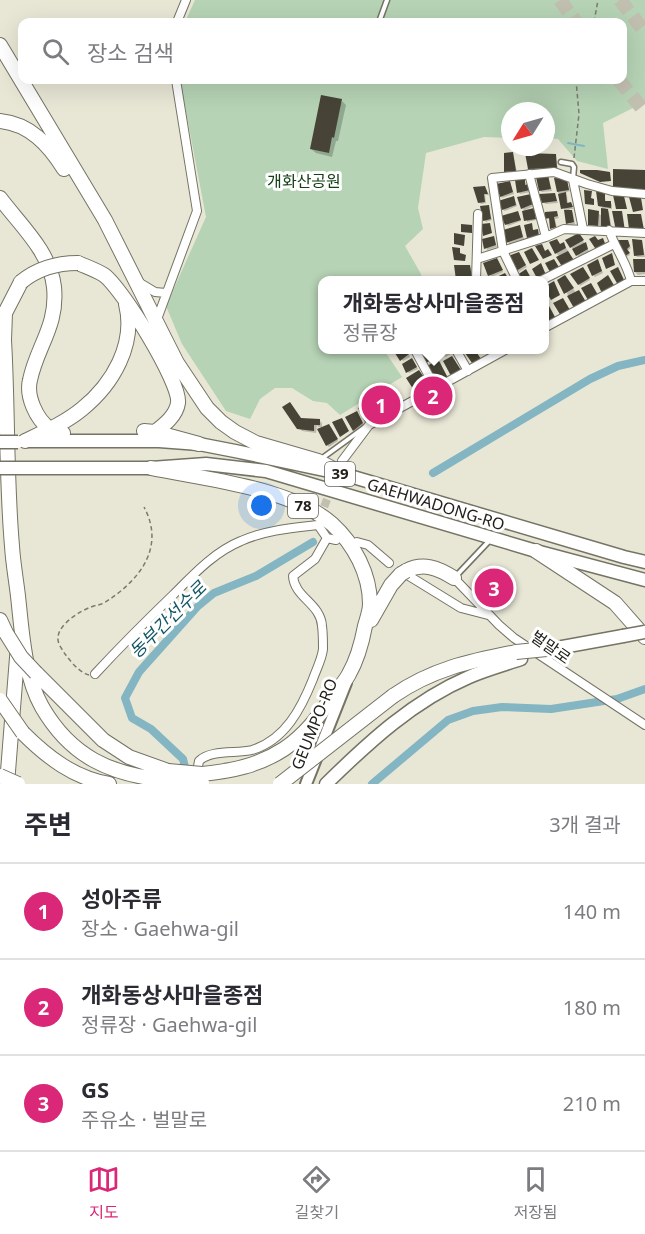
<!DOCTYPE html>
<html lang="ko">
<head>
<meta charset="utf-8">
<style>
	:root { --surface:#fff; --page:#f2f2f3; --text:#2b2b33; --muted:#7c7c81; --line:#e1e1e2; --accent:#db2777 }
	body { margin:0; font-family:"Noto Sans","Noto Sans KR",sans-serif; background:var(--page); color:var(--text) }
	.compass { position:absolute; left:501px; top:102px; width:54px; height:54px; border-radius:50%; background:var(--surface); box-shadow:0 6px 24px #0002; rotate:233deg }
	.you { position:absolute; left:262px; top:506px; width:21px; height:21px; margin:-15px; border:4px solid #fff; border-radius:50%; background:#1a73e8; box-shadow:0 0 0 9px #1a73e833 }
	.badge { display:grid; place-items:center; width:39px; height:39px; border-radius:50%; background:var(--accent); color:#fff; font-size:20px; font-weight:700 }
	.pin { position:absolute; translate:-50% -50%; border:3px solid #fff; box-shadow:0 2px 6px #0006 }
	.popup { position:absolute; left:318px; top:276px; width:231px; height:78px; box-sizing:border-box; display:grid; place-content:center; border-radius:12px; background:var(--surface); filter:drop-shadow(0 2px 4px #0005); font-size:20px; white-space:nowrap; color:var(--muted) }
	.popup b { font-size:22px; color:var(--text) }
	.popup::after { content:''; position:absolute; left:50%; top:100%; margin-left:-12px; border:12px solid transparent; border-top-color:var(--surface) }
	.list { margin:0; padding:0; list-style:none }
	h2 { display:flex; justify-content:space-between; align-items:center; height:78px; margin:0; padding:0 24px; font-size:26px }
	h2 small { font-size:20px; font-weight:400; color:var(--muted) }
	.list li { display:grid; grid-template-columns:39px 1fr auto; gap:18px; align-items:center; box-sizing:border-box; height:96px; padding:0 24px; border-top:2px solid var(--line) }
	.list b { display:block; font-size:22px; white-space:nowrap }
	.list p { margin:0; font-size:20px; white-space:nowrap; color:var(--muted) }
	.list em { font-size:20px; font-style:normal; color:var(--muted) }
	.icon { flex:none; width:33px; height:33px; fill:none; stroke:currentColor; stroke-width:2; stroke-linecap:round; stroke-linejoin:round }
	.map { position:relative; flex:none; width:645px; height:784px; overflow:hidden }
	.search { position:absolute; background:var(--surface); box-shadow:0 6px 24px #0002; left:18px; right:18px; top:18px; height:66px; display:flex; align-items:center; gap:15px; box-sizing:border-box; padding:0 21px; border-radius:12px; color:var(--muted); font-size:22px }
	.sheet { height:366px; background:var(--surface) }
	nav { display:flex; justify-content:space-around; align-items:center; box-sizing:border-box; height:84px; border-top:2px solid var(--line); background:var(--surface); font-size:16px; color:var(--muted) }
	nav a { display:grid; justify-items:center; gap:3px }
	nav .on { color:var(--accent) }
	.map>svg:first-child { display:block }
</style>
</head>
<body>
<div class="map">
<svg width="645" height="784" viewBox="0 0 645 784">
	<rect width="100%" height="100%" fill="#e8e6d5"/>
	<path fill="#b6d3b5" d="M 195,0 L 645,0 L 645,102 L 603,123 L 608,169 L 577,161 L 558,139 L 546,138 L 546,111 L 510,111 L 510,138 L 484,137 L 426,153 L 418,208 L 423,229 L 405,246 L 421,274 L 422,280 L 322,280 L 322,350 L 384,350 L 402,377 L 340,415 L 327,403 L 313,401 L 292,388 L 275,388 L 260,399 L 250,419 L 226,411 L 182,344 L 166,306 L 206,217 L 180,80 L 622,80 L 622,22 L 185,22 Z"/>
	<path fill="#0003" d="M 342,101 L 346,105 L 338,141 L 336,141 L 332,157 L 316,153 L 311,149 Z
		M 513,154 L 517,172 L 507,173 L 505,171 Z
		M 555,155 L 558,169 L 531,170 L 529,169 Z
		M 548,176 L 552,191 L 542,192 L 540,191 Z
		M 524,180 L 531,192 L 520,194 L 519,192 Z
		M 566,180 L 570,191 L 564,193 L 567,196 L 568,204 L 574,209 L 569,209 L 573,213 L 575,224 L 570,225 L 558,192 Z
		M 510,183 L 514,194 L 502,198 L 501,196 Z
		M 485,187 L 489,195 L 485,195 L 486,203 L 481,204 L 479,202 Z
		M 604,193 L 606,202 L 612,204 L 612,209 L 605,208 L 609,212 L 612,230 L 604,230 L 599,225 L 599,227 L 589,224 L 598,213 L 603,217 L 603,208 L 599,206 Z
		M 554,194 L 558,203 L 546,204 L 544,203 Z
		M 530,195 L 534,206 L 525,210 L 526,212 L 534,209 L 536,220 L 527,222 L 526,212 L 522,208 L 519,198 Z
		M 514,197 L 517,206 L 505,211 L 503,210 Z
		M 488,207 L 492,220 L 486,222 L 484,220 Z
		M 518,212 L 521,221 L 508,226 L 507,224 Z
		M 556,212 L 559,218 L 555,219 L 557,228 L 553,230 L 551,220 L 547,218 Z
		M 520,227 L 524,239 L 509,243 L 508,242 Z
		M 580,236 L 589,251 L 579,257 L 571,247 Z
		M 494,238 L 497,247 L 487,250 L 484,240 Z
		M 642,241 L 645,257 L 637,257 L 635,255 Z
		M 628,242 L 631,248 L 627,251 L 630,255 L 626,257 L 625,256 Z
		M 560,246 L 565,246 L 570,254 L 560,257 L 556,253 Z
		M 519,253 L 527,267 L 519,272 L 510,256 Z
		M 498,261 L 503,272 L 491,277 L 485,264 Z
		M 598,261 L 603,273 L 595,277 L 593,275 Z
		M 645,261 L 645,274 L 638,275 L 635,272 Z
		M 470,266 L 473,280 L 459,280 L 458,279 Z
		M 585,270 L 590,280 L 580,286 L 579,284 Z
		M 567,279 L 576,293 L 575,307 L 559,280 Z
		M 544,298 L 547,303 L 545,304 L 556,319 L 548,324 L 544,317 Z
		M 395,350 L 407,350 L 410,357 L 403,361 Z
		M 422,350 L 428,350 L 436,362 L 440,362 L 448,380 L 438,385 L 436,383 L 431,366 Z
		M 440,350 L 448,350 L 451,354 L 445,357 Z
		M 483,350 L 492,350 L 494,354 L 488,357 Z
		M 414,362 L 418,369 L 409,373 L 408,372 Z
		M 379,398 L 384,404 L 387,402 L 389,404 L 392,413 L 384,409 L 380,412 L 377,409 L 374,401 Z
		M 358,415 L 364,426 L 355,431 L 354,430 Z
		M 302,420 L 319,420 L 322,423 L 322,427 L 318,427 L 317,425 L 316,433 L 302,431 L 299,428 Z
		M 331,427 L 338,441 L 329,447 L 327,445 Z"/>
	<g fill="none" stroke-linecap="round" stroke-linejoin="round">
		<path stroke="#83b5c2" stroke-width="2" d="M 568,143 L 584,146"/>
		<path stroke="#83b5c2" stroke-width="8" d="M 433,473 L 590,379 L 618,366 L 645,360
			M 187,775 L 183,759 L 151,729 L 132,718 L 125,698 L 139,672 L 197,607 L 214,593 L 256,576 L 313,542
			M 372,784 L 448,720 L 473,711 L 502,707 L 551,709 L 617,699 L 645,689"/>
	</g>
	<path fill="#474437" d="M 321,95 L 342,99 L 334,138 L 332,137 L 329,153 L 310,149 Z
		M 513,152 L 516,171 L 504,172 L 504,153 Z
		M 525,153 L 556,154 L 557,168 L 528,169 Z
		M 613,169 L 645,170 L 645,190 L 613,187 Z
		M 580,170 L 597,170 L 610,172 L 611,181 L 600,182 L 580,173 Z
		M 548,175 L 551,189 L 539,191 L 536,177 Z
		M 554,178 L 567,179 L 569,190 L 557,192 Z
		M 525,179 L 525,185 L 529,184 L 530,190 L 517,193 L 515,180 Z
		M 510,181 L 513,192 L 500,197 L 496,184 Z
		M 485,186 L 488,194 L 484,194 L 485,202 L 478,203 L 473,187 Z
		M 584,190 L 592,191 L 591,198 L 594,199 L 594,205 L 585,204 Z
		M 596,191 L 605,192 L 605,201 L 611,201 L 611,208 L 598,206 Z
		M 566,192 L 567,203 L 571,202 L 573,207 L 561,209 L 558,194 Z
		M 555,193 L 557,201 L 542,203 L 539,194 Z
		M 531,194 L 533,204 L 521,209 L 517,197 Z
		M 613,195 L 624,196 L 627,209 L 616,209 Z
		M 514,196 L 516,205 L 502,210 L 498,201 Z
		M 629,197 L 641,198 L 643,210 L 633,212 Z
		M 489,205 L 491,219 L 483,221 L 480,206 Z
		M 534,208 L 536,219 L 524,221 L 522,211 Z
		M 601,208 L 608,209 L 611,229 L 601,228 Z
		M 588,209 L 599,211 L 598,226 L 588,225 Z
		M 564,210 L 572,210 L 574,222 L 566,224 Z
		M 518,211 L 521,220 L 505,225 L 501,216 Z
		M 557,211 L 558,216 L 554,217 L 556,227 L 550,229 L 549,218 L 545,219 L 545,212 Z
		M 612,211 L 622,211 L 625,231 L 616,231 Z
		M 627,214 L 641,214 L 644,230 L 629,229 Z
		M 490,223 L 492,233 L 483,236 L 481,224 Z
		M 532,223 L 533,230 L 538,229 L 539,236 L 527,238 L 524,225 Z
		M 461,224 L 472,225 L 472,233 L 461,232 Z
		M 520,225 L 523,237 L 506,243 L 503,230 Z
		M 454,233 L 465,235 L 464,246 L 454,244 Z
		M 579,233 L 584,240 L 570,248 L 565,240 Z
		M 494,236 L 496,245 L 484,249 L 482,239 Z
		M 595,236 L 598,240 L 603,238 L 606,246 L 597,251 L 589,239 Z
		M 557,239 L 560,244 L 564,242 L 566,248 L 555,254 L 549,242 Z
		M 632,239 L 642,240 L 644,255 L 634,256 Z
		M 617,240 L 628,240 L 630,246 L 627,249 L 630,253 L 623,257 Z
		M 586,242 L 588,249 L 576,256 L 572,249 Z
		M 542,244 L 545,251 L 548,249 L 552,255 L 543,259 L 535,246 Z
		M 452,247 L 460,248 L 460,253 L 466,255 L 465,261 L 454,260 Z
		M 532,248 L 539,260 L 530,264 L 524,252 Z
		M 568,251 L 575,262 L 563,268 L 556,257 Z
		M 519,252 L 526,265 L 516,271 L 508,256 Z
		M 612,253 L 615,265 L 606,269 L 602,258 Z
		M 497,258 L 503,270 L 488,276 L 483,263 Z
		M 554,259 L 560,269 L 551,274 L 545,263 Z
		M 598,259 L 602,271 L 592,276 L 587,265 Z
		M 633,259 L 645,259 L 645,272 L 634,272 Z
		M 541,263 L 546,275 L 538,280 L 532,269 Z
		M 454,265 L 470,265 L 472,278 L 456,280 Z
		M 583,267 L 590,278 L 578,285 L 570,274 Z
		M 618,267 L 625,282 L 618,285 L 610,271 Z
		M 526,269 L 532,280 L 520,280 L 517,275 Z
		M 505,273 L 508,278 L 505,280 L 490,280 Z
		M 565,275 L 574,288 L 564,294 L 557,280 Z
		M 608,275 L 615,287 L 602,293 L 597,283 Z
		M 554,281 L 560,295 L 551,300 L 544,287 Z
		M 591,283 L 598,295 L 588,300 L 581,288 Z
		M 579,290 L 586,302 L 574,308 L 567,296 Z
		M 563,298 L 570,310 L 561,316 L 553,303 Z
		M 548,304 L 555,317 L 545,323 L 544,306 Z
		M 393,350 L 407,350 L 409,354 L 400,361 Z
		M 425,350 L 430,350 L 434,358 L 426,363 L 421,352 Z
		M 463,350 L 475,350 L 481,359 L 472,363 Z
		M 452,356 L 461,370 L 451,376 L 443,361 Z
		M 412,358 L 417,367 L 406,373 L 402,364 Z
		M 438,359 L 448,378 L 435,384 L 426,367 Z
		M 419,370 L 430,386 L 417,395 L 406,378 Z
		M 379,396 L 383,403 L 387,400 L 390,410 L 384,413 L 381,406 L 376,410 L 372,401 Z
		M 290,402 L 301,418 L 320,419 L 320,425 L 314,425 L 314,431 L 297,429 L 282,407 Z
		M 368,402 L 377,418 L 366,424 L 358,408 Z
		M 357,411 L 363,423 L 353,431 L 345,417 Z
		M 342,418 L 349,431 L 340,437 L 332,422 Z
		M 329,424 L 338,439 L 326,446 L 317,429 Z"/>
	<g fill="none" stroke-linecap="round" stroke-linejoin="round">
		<path stroke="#c0bfb0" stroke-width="8" stroke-dasharray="8 4" stroke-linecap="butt" d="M 320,518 L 338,470"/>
		<path stroke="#c0bfb0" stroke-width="14" stroke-dasharray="14 7" stroke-linecap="butt" d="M 560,0 L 576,22
			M 620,0 L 645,32
			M 619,80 L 645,112"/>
		<defs>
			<path id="lane" d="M 379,22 L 387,0
				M 561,162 L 572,164 L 574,167 L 573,179
				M 321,459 L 365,427
				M 457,575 L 491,539"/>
			<path id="street" d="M 177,22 L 186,0
				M 529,174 L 546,237
				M 573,180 L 583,229
				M 609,230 C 615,248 627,263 631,281
				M 477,259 L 546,237 L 564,229 L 645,233
				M 476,280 L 478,214
				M 517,280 L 503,251 L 492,178 L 554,172 L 587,184 L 612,191 L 645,194
				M 542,280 L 614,244
				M 140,283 L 155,292 L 166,293
				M 156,322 L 197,211 L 176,80
				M 544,328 L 631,281 L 645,281
				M 415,350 L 436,389
				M 456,350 L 468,371
				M 342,461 L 369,425 L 505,350
				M 357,542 L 368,545 L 389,563
				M 409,576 L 461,608 L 488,615
				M 454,578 L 499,625 L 514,638 L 645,725
				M 95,674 C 120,647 146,621 173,595 C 193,575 214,552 241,541 C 266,530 291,528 318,525 L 327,538 L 336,540
				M 196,777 L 199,761 C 211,749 237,754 252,750 C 285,740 301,709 313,679 C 316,670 322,659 323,649 C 323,641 323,633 322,626 C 321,604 294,597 293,576 L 315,559 L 327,538"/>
			<path id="secondary" d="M 306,784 L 346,683"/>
			<path id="primary" d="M 26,441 L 159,441 L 199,444 L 235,451 L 343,474 L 624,557 L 645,562
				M 16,468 L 151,468 L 206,464 L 266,471 L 536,551 L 645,580
				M 557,648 L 623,636
				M 326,784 C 369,742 413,701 469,677 C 485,670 503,665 521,659"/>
			<path id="highway" d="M 0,45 L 105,220 L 177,363 L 207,408 L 221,422 L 235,432 L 256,443 L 318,461 L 343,474
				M 0,121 C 30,124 49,145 64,169
				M 0,198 C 20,225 50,251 54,287 C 58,326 37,346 30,380 C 26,396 36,419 50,429 C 53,431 59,432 63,433
				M 78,263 C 87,267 96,270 104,275 C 122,288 181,383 178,403 C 176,416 164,425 155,432
				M 21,282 L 5,313 L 4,340 C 8,409 6,478 12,546 C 13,563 16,579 18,596 C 22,632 24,675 42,707 C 71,757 111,775 166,780
				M 144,431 L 155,432 L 199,444
				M 25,441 C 44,432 65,423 82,409 C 113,384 136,344 126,304
				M 151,468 C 204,479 292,488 332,524 C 354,544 370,574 370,604 C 370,611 367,619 365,626 C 362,642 357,660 349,674 C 345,682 338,689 333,696 C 319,716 305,735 284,749 C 258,766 231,771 202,774
				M 536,551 L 615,603 L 645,637
				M 406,571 C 423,562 438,568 454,578
				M 0,620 L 6,633
				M 371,620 L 391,585 L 401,574
				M 36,673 L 103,740 L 129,757 L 168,771
				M 393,696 C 432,669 470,661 516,652
				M 23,733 C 47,757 74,778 109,784
				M 7,784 L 18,645"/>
		</defs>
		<use href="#lane" stroke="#757364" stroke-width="7"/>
		<use href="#street" stroke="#757364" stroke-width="10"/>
		<use href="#secondary" stroke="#757364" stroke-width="14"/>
		<use href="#primary" stroke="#757364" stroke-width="15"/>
		<use href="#highway" stroke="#757364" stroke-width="16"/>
		<path stroke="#7d7b70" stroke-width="1.5" stroke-dasharray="4.5 3" stroke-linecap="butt" d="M 594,22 L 598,0
			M 574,158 L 579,114 L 576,80
			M 89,675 C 79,672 71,662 65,654 C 62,649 57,643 58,637 C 59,624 80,611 91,607 C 96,605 100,605 104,603 C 139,581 166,548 144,507"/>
		<use href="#lane" stroke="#fff" stroke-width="4"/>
		<use href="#street" stroke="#fff" stroke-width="8"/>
		<use href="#secondary" stroke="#fff" stroke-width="10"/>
		<use href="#primary" stroke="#fff" stroke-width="12"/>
		<use href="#highway" stroke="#fff" stroke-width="14"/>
		<defs>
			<path id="primary-bridge" d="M 0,442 L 18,442
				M 0,468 L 16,468
				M 623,636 L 645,632"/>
			<path id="highway-bridge" d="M 21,282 C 38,268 57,263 78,263
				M 401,574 L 406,571
				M 6,633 L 21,657 L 36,673
				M 516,652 L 557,648
				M 0,700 L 23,733
				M 168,771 L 202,774
				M 0,776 L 18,784
				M 166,780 L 202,783
				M 280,784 L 393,696"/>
		</defs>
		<use href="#primary-bridge" stroke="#757364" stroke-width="15" stroke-linecap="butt"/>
		<use href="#highway-bridge" stroke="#757364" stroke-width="16" stroke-linecap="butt"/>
		<use href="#primary-bridge" stroke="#fff" stroke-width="12"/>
		<use href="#highway-bridge" stroke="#fff" stroke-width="14"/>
	</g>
	<g text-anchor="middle" stroke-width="6" stroke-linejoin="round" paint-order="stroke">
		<g fill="#fff" stroke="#64645f" stroke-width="1.5">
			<rect x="325" y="462" width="30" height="24" rx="4.5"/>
			<rect x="288" y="494" width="30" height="24" rx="4.5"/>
		</g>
		<g font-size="15" font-weight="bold" fill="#22211b">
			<text x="340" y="479">39</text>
			<text x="303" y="511">78</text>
		</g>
		<g font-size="16" fill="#134015" stroke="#fff">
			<text x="304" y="187">개화산공원</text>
		</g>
		<g font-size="16" fill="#22211b" stroke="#fff">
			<text transform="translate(436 504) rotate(17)" y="6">GAEHWADONG-RO</text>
			<text transform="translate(551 647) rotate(35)" y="6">벌말로</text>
			<text transform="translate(314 724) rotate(-68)" y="6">GEUMPO-RO</text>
		</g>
		<g font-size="18" font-style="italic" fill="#115766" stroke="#fff">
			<text transform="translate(168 620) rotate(-45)" y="6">동부간선수로</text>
		</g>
	</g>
</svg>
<svg class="compass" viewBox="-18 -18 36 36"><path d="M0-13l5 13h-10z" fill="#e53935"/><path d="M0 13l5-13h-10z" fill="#7c7c81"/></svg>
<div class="you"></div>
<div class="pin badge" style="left:381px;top:405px">1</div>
<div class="pin badge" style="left:433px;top:396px">2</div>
<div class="popup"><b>개화동상사마을종점</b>정류장</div>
<div class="pin badge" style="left:494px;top:588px">3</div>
<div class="search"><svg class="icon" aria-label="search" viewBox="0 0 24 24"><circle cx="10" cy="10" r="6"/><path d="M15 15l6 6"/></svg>장소 검색</div>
</div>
<section class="sheet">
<h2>주변<small>3개 결과</small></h2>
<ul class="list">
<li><span class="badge">1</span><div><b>성아주류</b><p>장소 · Gaehwa-gil</p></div><em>140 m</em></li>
<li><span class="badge">2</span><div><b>개화동상사마을종점</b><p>정류장 · Gaehwa-gil</p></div><em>180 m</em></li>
<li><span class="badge">3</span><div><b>GS</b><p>주유소 · 벌말로</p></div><em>210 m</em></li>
</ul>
</section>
<nav>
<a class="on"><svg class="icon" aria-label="map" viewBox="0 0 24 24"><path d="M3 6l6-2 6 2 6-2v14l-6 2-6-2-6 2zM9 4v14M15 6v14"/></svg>지도</a>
<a><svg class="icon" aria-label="directions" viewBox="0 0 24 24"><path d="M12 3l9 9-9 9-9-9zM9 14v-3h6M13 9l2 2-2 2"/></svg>길찾기</a>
<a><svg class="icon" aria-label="saved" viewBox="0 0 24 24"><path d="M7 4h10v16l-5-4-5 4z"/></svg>저장됨</a>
</nav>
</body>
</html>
